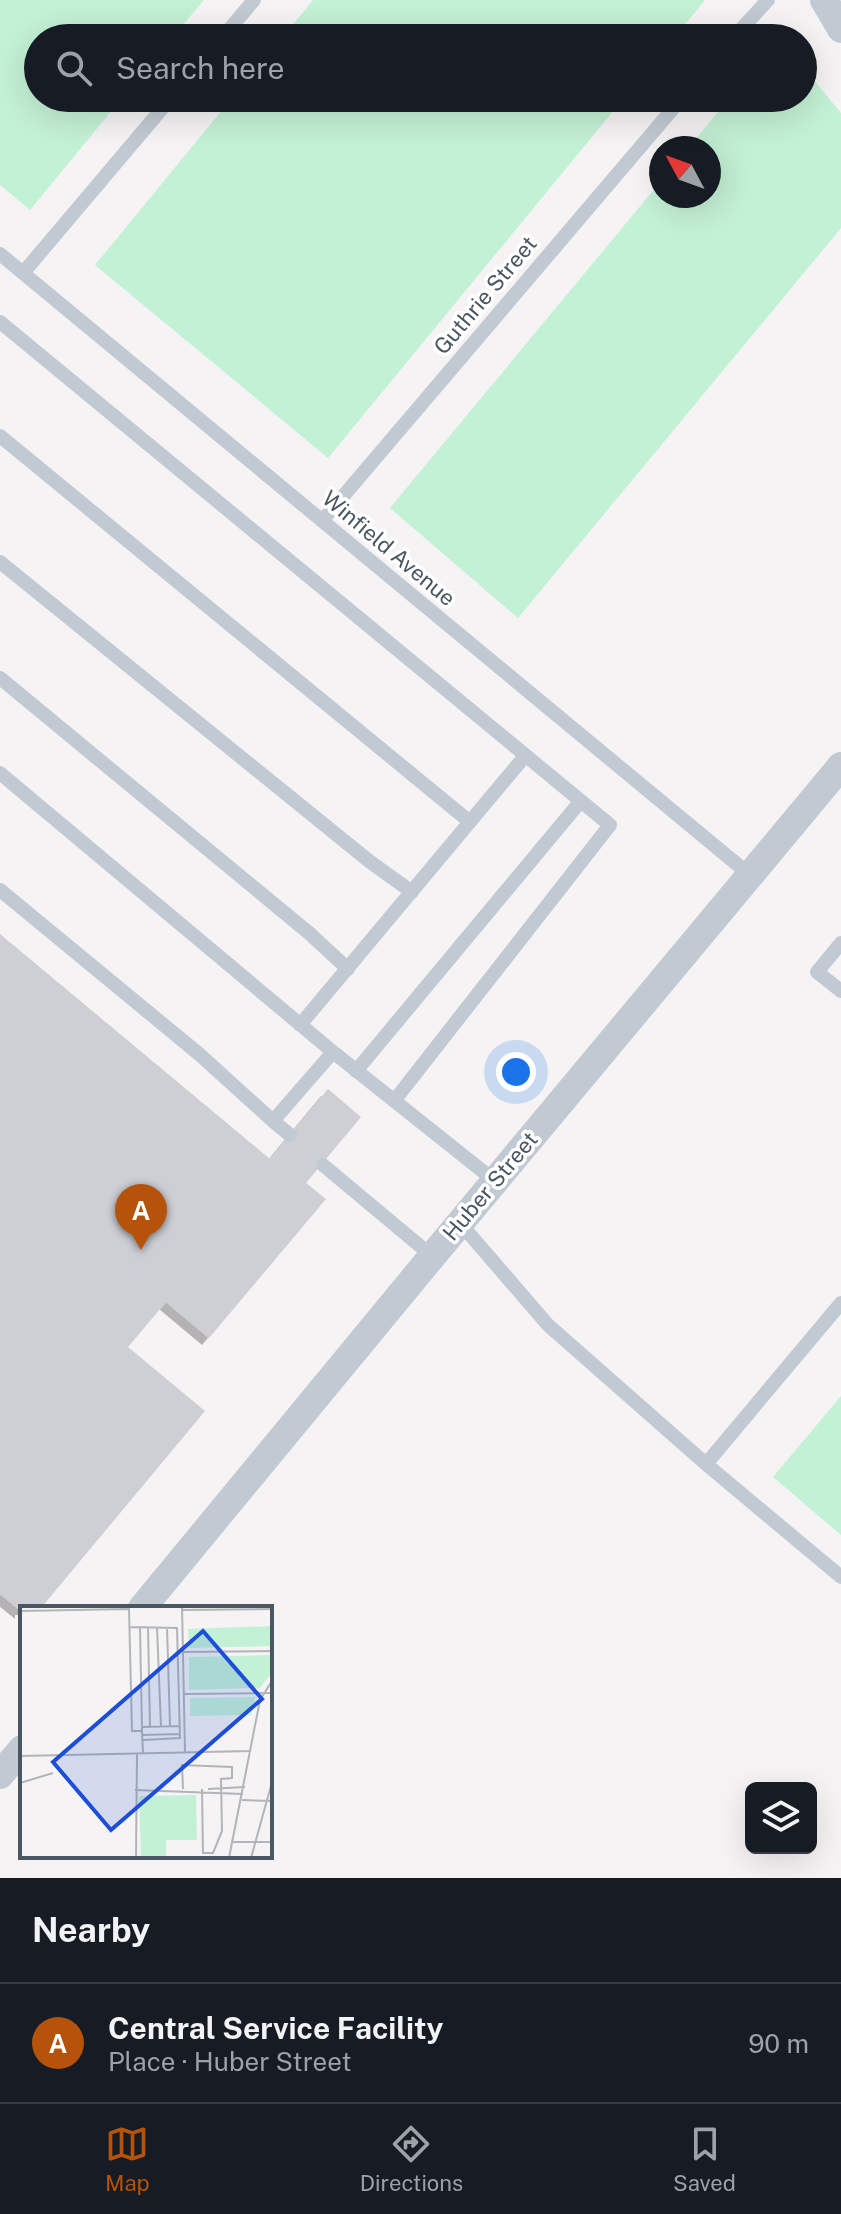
<!DOCTYPE html>
<html lang="en">
<head>
<meta charset="utf-8">
<style>
	:root { --surface:#171b24; --page:#20242c; --text:#f1f3f6; --muted:#9ea1a6; --line:#363941; --accent:#b45309 }
	body { margin:0; font-family:"Public Sans",sans-serif; background:var(--page); color:var(--text) }
	.controls { position:absolute; right:24px; bottom:24px; display:grid; overflow:hidden; border-radius:12px; box-shadow:0 8px 32px #0002 }
	.controls button { width:72px; height:72px; display:grid; place-items:center; padding:0; border:0; border-bottom:2px solid var(--line); background:var(--surface); color:var(--text); font:40px sans-serif }
	.compass { position:absolute; left:649px; top:136px; width:72px; height:72px; border-radius:50%; background:var(--surface); box-shadow:0 8px 32px #0002; rotate:311deg }
	.you { position:absolute; left:516px; top:1072px; width:28px; height:28px; margin:-20px; border:6px solid #fff; border-radius:50%; background:#1a73e8; box-shadow:0 0 0 12px #1a73e833 }
	.badge { display:grid; place-items:center; width:52px; height:52px; border-radius:50%; background:var(--accent); color:#fff; font-size:26px; font-weight:700 }
	.pin { position:absolute; translate:-50% -66px; filter:drop-shadow(0 2px 4px #0008) }
	.pin::after { content:''; position:absolute; top:42px; width:28px; height:24px; background:inherit; clip-path:polygon(0 0,100% 0,50% 100%) }
	.list { margin:0; padding:0; list-style:none }
	h2 { display:flex; justify-content:space-between; align-items:center; height:104px; margin:0; padding:0 32px; font-size:34px }
	h2 small { font-size:26px; font-weight:400; color:var(--muted) }
	.list li { display:grid; grid-template-columns:52px 1fr auto; gap:24px; align-items:center; box-sizing:border-box; height:120px; padding:0 32px; border-top:2px solid var(--line) }
	.list b { display:block; font-size:30px; white-space:nowrap }
	.list p { margin:0; font-size:26px; white-space:nowrap; color:var(--muted) }
	.list em { font-size:26px; font-style:normal; color:var(--muted) }
	.icon { flex:none; width:44px; height:44px; fill:none; stroke:currentColor; stroke-width:2; stroke-linecap:round; stroke-linejoin:round }
	.map { position:relative; flex:none; width:841px; height:1878px; overflow:hidden }
	.search { position:absolute; background:var(--surface); box-shadow:0 8px 32px #0002; left:24px; right:24px; top:24px; height:88px; display:flex; align-items:center; gap:20px; box-sizing:border-box; padding:0 28px; border-radius:44px; color:var(--muted); font-size:30px }
	.sheet { height:224px; background:var(--surface) }
	nav { display:flex; justify-content:space-around; align-items:center; box-sizing:border-box; height:112px; border-top:2px solid var(--line); background:var(--surface); font-size:22px; color:var(--muted) }
	nav a { display:grid; justify-items:center; gap:4px }
	nav .on { color:var(--accent) }
	.map>svg:first-child { display:block }
</style>
</head>
<body>
<div class="map">
<svg width="841" height="1878" viewBox="0 0 841 1878">
	<defs>
		<filter id="shadow"><feDropShadow dx="-7" dy="7" stdDeviation="0" flood-color="#0004"/></filter>
	</defs>
	<rect width="100%" height="100%" fill="#f5f3f3"/>
	<path fill="#c3f1d5" d="M 0,0 L 204,0 L 172,38 L 38,38 L 38,98 L 122,98 L 30,210 L 0,185 Z
		M 313,0 L 705,0 L 674,38 L 282,38 Z
		M 803,67 L 841,113 L 841,228 L 518,618 L 390,508 L 661,181 L 661,196 L 709,196 L 709,148 L 688,148 L 730,98 L 803,98 Z
		M 232,98 L 624,98 L 328,458 L 95,265 Z
		M 841,1396 L 841,1535 L 773,1477 Z"/>
	<path fill="#cdcfd5" filter="url(#shadow)" d="M 0,934 L 270,1159 L 328,1089 L 361,1117 L 306,1183 L 326,1199 L 209,1338 L 166,1302 L 128,1347 L 205,1411 L 41,1608 L 22,1608 L 22,1612 L 0,1594 Z"/>
	<g fill="none" stroke-linecap="round" stroke-linejoin="round">
		<path stroke="#c1cad2" stroke-width="14" d="M 222,38 L 254,0
			M 733,38 L 768,0
			M 0,254 L 750,875
			M 23,273 L 171,98
			M 0,322 L 610,825 L 394,1101
			M 0,436 L 470,822
			M 322,521 L 682,98
			M 0,562 L 369,861 L 412,892
			M 0,678 L 309,933 L 348,969
			M 0,773 L 333,1052
			M 0,890 L 199,1054 L 273,1121 L 333,1052 L 495,1181
			M 841,943 L 817,972 L 841,991
			M 300,1025 L 525,756
			M 356,1071 L 580,802
			M 273,1121 L 290,1135
			M 323,1165 L 432,1256
			M 460,1223 L 548,1325 L 706,1464 L 841,1577
			M 706,1464 L 841,1303"/>
		<path stroke="#c1cad2" stroke-width="28" d="M 824,0 L 841,29
			M 142,1608 L 415,1277 L 841,766
			M 0,1775 L 22,1749"/>
	</g>
	<g text-anchor="middle" stroke-width="7" stroke-linejoin="round" paint-order="stroke">
		<g font-size="22" fill="#4a5661" stroke="#fff">
			<text transform="translate(485 295) rotate(-50)" y="8">Guthrie Street</text>
			<text transform="translate(389 548) rotate(40)" y="8">Winfield Avenue</text>
			<text transform="translate(490 1186) rotate(-50)" y="8">Huber Street</text>
		</g>
	</g>
	<g transform="translate(20 1606)">
		<rect width="252" height="252" fill="#f5f3f3"/>
		<path d="M 252,20 L 252,40 L 169,42 L 168,23 ZM 252,49 L 252,66 L 240,82 L 169,84 L 169,51 ZM 235,91 L 231,109 L 170,110 L 170,92 ZM 176,189 L 177,234 L 146,234 L 146,252 L 121,252 L 119,190 Z" fill="#c3f1d5"/>
		<path fill="none" stroke="#b1b4b9" stroke-width="2" d="M 162,0 L 165,147M 162,4 L 252,3M 0,5 L 109,3 L 112,125 L 122,125 L 123,147M 110,21 L 157,22 L 160,132 L 123,134M 120,21 L 122,125M 128,21 L 130,121M 137,21 L 141,121M 147,21 L 150,120M 163,46 L 252,45M 164,88 L 252,87M 122,121 L 159,120M 122,129 L 160,128M 0,150 L 231,145M 0,177 L 33,167M 163,183 L 162,159 L 212,161 L 212,172 L 201,173 L 202,225 L 193,247 L 183,247 L 182,183M 188,183 L 225,181M 115,184 L 223,188M 222,194 L 252,195M 212,236 L 252,236M 116,252 L 117,148M 209,252 L 240,94 L 252,75M 231,252 L 252,176"/>
		<path fill="#1d4ed8" fill-opacity="0.15" stroke="#1d4ed8" stroke-width="4" d="M 183,25 L 242,93 L 91,224 L 33,156 Z"/>
		<rect width="252" height="252" fill="none" stroke="#4a5661" stroke-width="4"/>
	</g>
</svg>
<div class="controls">
<button><svg class="icon" aria-label="layers" viewBox="0 0 24 24"><path d="M12 4l9 5-9 5-9-5zM3 14l9 5 9-5"/></svg></button>
</div>
<svg class="compass" viewBox="-18 -18 36 36"><path d="M0-13l5 13h-10z" fill="#e53935"/><path d="M0 13l5-13h-10z" fill="#9ea1a6"/></svg>
<div class="you"></div>
<div class="pin badge" style="left:141px;top:1250px">A</div>
<div class="search"><svg class="icon" aria-label="search" viewBox="0 0 24 24"><circle cx="10" cy="10" r="6"/><path d="M15 15l6 6"/></svg>Search here</div>
</div>
<section class="sheet">
<h2>Nearby<small></small></h2>
<ul class="list">
<li><span class="badge">A</span><div><b>Central Service Facility</b><p>Place · Huber Street</p></div><em>90 m</em></li>
</ul>
</section>
<nav>
<a class="on"><svg class="icon" aria-label="map" viewBox="0 0 24 24"><path d="M3 6l6-2 6 2 6-2v14l-6 2-6-2-6 2zM9 4v14M15 6v14"/></svg>Map</a>
<a><svg class="icon" aria-label="directions" viewBox="0 0 24 24"><path d="M12 3l9 9-9 9-9-9zM9 14v-3h6M13 9l2 2-2 2"/></svg>Directions</a>
<a><svg class="icon" aria-label="saved" viewBox="0 0 24 24"><path d="M7 4h10v16l-5-4-5 4z"/></svg>Saved</a>
</nav>
</body>
</html>
